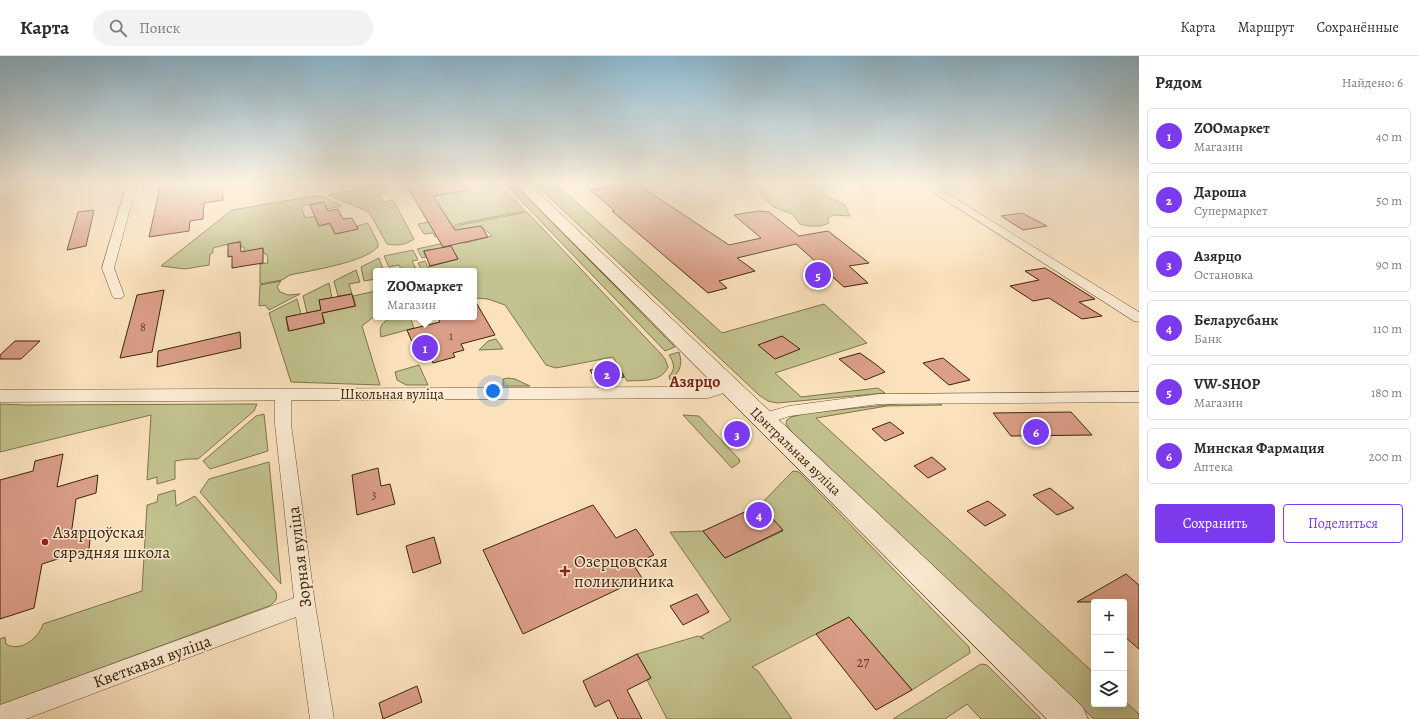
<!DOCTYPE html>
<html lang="ru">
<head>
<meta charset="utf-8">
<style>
	:root { --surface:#fff; --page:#f2f2f3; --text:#2b2b33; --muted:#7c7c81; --line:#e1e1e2; --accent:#7c3aed }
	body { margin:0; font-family:Alegreya,serif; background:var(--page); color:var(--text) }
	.controls { position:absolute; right:12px; bottom:12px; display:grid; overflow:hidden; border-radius:4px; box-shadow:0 4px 16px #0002 }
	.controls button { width:36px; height:36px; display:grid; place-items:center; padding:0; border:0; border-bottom:1px solid var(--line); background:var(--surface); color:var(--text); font:20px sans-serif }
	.you { position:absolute; left:493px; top:335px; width:14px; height:14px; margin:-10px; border:3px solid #fff; border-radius:50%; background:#1a73e8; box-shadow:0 0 0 6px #1a73e833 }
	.badge { display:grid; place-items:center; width:26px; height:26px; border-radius:50%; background:var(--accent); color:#fff; font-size:13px; font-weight:700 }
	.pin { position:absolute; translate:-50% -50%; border:2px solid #fff; box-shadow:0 1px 4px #0006 }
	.popup { position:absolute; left:373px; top:212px; width:104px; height:52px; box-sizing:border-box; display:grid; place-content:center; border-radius:4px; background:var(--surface); filter:drop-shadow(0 1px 3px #0005); font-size:13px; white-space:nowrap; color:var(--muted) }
	.popup b { font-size:15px; color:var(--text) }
	.popup::after { content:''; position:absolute; left:50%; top:100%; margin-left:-8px; border:8px solid transparent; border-top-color:var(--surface) }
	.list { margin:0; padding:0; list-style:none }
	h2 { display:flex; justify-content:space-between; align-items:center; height:52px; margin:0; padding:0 16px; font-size:17px }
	h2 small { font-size:13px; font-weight:400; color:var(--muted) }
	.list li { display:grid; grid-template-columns:26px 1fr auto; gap:12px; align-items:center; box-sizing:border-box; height:56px; margin:0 8px 8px; padding:0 8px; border:1px solid var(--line); border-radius:4px }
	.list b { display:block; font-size:15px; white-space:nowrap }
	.list p { margin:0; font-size:13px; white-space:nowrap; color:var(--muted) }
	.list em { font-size:13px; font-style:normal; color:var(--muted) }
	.actions { display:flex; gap:8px; padding:12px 16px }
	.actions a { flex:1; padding:9px 0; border:1px solid var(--accent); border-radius:4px; text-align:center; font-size:14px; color:var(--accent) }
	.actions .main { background:var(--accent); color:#fff }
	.icon { flex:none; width:22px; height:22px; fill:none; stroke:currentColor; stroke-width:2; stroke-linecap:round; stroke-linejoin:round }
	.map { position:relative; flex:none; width:1139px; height:663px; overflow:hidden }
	header { display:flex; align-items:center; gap:24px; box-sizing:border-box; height:56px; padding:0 20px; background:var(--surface); border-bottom:1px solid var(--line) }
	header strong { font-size:19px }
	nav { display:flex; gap:22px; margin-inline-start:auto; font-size:14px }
	.search { width:280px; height:36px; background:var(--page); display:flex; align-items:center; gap:10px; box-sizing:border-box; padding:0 14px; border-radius:22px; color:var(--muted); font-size:15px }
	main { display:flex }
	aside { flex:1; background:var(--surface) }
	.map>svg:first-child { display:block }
</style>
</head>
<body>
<header>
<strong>Карта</strong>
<div class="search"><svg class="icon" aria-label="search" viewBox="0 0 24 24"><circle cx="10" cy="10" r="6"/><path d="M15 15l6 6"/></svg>Поиск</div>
<nav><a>Карта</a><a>Маршрут</a><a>Сохранённые</a></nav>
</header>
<main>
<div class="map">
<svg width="1139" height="663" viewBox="0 0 1139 663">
	<rect width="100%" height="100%" fill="#fbe2bd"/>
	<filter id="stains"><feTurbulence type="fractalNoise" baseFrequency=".005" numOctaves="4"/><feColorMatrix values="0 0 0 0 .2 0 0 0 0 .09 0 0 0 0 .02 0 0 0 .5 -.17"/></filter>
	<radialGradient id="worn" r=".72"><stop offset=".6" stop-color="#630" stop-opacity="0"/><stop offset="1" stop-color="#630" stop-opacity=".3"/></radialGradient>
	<path fill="#c2c28e" stroke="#7f744c" d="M 444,127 L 498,127 L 525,155 L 458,168 L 435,181 L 433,177 L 424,178 L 418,168 L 429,166 L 433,140 L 451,137 Z
		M 504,127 L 513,127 L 675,291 L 665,295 Z
		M 534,127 L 555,127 L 722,277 L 824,248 L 867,287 L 775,317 L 801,341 L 878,332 L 885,337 L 777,347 L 768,345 L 759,339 Z
		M 762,127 L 812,127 L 830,142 L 844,148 L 850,160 L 833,159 L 828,162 L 829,167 L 821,170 L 808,170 L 800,168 L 792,158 L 774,151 L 762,140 L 756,130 Z
		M 385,129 L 388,136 L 379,138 L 383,146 L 393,144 L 414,183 C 406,189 397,190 387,188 L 369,156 L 329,139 Z
		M 315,140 L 324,141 L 341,150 L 327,153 L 324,146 L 301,150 L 305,162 L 315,160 L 319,170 L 330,168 L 335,178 L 358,173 L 357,170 L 368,167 L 378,187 L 378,191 C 363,207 312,214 290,219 L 282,224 L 260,228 L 260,208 L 268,207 L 267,198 L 264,198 L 263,192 L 244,197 L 244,191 L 241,191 L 241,185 L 213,192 L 213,197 L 210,198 L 209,209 L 185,213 L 161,210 L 232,154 Z
		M 527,156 L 661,298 L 665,303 L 668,311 C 661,327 641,324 627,325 L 613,301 L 556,312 L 546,309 L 505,249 L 488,243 L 474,242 L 474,215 L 422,215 L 418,207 L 425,205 L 428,211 L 458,203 L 455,197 L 447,191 L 423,195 L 426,201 L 422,202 L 417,193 L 462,183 L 465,187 L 492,180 C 488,175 485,175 481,170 L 459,174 L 438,181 L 460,169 Z
		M 413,194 L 418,204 L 412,205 L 417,215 L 402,215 L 399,209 L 389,211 L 384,200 Z
		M 379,202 L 383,213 L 373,215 L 376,223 L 364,225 L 361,211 Z
		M 356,214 L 360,226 L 349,228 L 352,238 L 338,240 L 334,225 Z
		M 281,225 L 277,231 L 280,236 L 288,239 L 300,238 L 269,254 L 265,249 L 259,250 L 260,229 Z
		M 329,227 L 332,242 L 319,244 L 321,254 L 307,257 L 303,240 Z
		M 376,235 L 376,259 L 362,270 L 380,329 L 291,326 L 269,257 L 297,243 L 301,258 L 286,261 L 288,275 L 325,267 L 322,257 L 356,250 L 353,240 Z
		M 393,261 L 410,261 L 414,272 L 381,281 C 378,269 383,266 393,261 Z
		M 496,283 L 503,293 L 479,294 L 488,285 Z
		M 679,296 C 683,309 680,316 670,324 L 669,320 C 676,313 674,307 669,299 Z
		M 419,309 L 428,329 L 406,329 L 397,324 L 395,316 Z
		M 508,322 L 515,323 L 530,330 L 503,330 L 503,323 Z
		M 926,345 L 942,349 L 887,350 L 816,362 L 1094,617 L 1094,648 L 1124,648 L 1124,644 L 1139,658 L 1139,663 L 1094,663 L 790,374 L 786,368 L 787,364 L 791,361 L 808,357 Z
		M 0,348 L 25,349 L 257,348 L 254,355 L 198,403 L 188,403 L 175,405 L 175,423 L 157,428 L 157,421 L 147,424 L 151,359 L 0,396 Z
		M 264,358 L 268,395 L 210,413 L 203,405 L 256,360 Z
		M 683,359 L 699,360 L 739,403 L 740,406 L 732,412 Z
		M 269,406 L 281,528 L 200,436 L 209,423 Z
		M 793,415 L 799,416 L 969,591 L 970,597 L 912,634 L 849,561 L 752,611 L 758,615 L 792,663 L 667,663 L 647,624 L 651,622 L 637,598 L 698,580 L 704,583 L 700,581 L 731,564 L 670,476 L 703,475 L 725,502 L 783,475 L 760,449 Z
		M 175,434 L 176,450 L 195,440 L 276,536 C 278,544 275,546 269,550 L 0,649 L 0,583 L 5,581 L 6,588 C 20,597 39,582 43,568 L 142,535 L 147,449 L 157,446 L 158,439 Z
		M 981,608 L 987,609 L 1041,663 L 981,663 L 967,648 L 945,663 L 893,663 Z"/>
	<path fill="#db9e88" stroke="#3c2509" d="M 161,127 L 222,127 L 223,144 L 204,147 L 203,163 L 190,165 L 189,175 L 149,181 Z
		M 405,127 L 469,127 L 470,134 L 433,140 L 455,174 L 481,170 L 488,181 L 443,191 Z
		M 627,127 L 636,127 L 729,189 L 761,182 L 734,159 L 759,155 L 769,156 L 799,180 L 828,175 L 869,207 L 849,210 L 868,227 L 844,231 L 796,188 L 737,202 L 755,215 L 719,225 L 727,232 L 708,237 L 612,155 L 615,155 L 590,134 Z
		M 324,146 L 328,155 L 338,153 L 343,163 L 352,162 L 358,173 L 335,178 L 330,167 L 319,170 L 310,149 Z
		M 94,154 L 86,190 L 67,194 L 78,156 Z
		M 1022,157 L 1047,170 L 1023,174 L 1001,160 Z
		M 240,186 L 241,196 L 263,192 L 263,207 L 232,212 L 232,200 L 228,201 L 228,188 Z
		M 451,190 L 458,203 L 430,210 L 424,195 Z
		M 1045,212 L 1095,243 L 1079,246 L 1102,260 L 1082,263 L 1049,242 L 1033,245 L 1010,230 L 1039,224 L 1025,215 Z
		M 164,234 L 152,296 L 120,302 L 137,239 Z
		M 352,238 L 355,250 L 322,257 L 324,267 L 289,275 L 286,261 L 321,254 L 319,244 Z
		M 474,243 L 495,279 L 461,288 L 464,294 L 453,297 L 455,301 L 433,307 L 431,303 L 420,305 L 407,274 L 440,266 L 437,261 L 474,261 Z
		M 240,276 L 241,292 L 157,311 L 158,295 Z
		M 782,280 L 800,293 L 775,303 L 758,289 Z
		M 15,285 L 40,285 L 21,303 L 0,303 L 0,299 Z
		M 860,297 L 878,310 L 885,316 L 865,324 L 839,303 Z
		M 943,302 L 970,324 L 949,329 L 923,307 Z
		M 618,309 L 624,321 L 597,326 L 590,314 Z
		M 1071,356 L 1092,379 L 1011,380 L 993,357 Z
		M 890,366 L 904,377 L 885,385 L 872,373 Z
		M 63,398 L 57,431 L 98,419 L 96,437 L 76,443 L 74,458 L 71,479 L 91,473 L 89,493 L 42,508 L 34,552 L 0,563 L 0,424 L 33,415 L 35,405 Z
		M 932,401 L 946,413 L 928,422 L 914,410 Z
		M 378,412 L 381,430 L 390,428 L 395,448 L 357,459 L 352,419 Z
		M 1050,432 L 1074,452 L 1057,459 L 1033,439 Z
		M 988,445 L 1006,459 L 985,470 L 967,455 Z
		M 593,449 L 616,482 L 636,473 L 654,499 L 633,508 L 642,522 L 523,578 L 483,494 Z
		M 760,449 L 783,474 L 725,502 L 703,475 Z
		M 434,481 L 441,507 L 413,517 L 406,490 Z
		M 1126,518 L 1139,529 L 1139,593 L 1124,580 L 1124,546 L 1077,546 Z
		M 697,538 L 709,556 L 683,569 L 670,550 Z
		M 849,561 L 912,634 L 876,654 L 816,578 Z
		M 637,598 L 651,622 L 627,634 L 642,663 L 618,663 L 609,644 L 595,651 L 583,625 Z
		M 417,630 L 422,646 L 383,663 L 379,647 Z"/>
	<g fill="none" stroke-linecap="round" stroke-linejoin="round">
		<defs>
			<path id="minor" d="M 127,127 L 137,127 L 114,212 L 124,239 L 122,242 L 114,242 L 112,239 L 102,212 Z
				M 919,127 L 930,127 L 1139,256 L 1139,266 L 1134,265 Z
				M 1120,127 L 1131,127 L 1139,130 L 1139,136 L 1121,129 Z
				M 283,334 L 288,335 L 291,339 L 291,368 L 315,548 L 334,663 L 310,663 L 296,561 L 26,663 L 0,663 L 0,649 L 294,542 L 275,368 L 275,339 L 278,335 Z
				M 1139,336 L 1139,346 L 879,348 L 790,360 L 763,369 L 757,367 L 755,363 L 757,359 L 789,350 L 879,338 Z"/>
			<path id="tertiary" d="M 730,323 L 737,325 L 739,329 L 737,333 L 708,342 L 0,346 L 0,334 L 669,331 L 707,330 Z"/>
			<path id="secondary" d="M 514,127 L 528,127 L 1083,651 L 1088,663 L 1047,663 Z"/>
		</defs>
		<use href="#minor" stroke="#6c5436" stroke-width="1"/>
		<use href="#tertiary" stroke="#6c5436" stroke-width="1"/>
		<use href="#secondary" stroke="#3c2509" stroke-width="1"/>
		<use href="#minor" fill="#fcecd4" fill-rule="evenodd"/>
		<use href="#tertiary" fill="#fcecd4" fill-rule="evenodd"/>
		<use href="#secondary" fill="#fcecd4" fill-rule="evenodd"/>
	</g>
	<linearGradient id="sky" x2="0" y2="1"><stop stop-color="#8bb8d0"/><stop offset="0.58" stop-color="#fdf2e1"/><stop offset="1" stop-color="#fdf2e1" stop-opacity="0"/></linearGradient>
	<rect width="1139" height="219" fill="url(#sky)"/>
	<g fill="#8f2418" stroke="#fcecd4" stroke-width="1.5">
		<circle cx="45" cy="486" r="4"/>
		<path d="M563 509h4v4h4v4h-4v4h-4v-4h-4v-4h4z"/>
	</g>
	<g text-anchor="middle" stroke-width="3" stroke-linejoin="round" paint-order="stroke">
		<g font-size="12" fill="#644329">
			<text x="143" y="275">8</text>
			<text x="451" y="284">1</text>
			<text x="374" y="443">3</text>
		</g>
		<g font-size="14" fill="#3c2509" stroke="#fcecd4">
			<text x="392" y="343">Школьная вуліца</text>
			<text transform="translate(796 395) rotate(44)" y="5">Цэнтральная вуліца</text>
		</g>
		<g font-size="14" fill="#644329">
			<text x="863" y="611">27</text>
		</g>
		<g font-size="16" font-weight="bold" fill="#7a1f14" stroke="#fcecd4">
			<text x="695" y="331">Азярцо</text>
		</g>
		<g font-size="17" fill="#3c2509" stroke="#fcecd4" text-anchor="start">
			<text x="53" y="482">Азярцоўская<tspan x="53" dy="20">сярэдняя школа</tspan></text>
			<text x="574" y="511">Озерцовская<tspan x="574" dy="20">поликлиника</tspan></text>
		</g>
		<g font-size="17" fill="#3c2509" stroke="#fcecd4">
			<text transform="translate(299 501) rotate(-97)" y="6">Зорная вуліца</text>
			<text transform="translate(152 605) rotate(-20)" y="6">Кветкавая вуліца</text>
		</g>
	</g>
	<rect width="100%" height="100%" filter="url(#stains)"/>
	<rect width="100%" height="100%" fill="url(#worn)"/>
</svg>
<div class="controls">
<button>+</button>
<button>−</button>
<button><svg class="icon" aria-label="layers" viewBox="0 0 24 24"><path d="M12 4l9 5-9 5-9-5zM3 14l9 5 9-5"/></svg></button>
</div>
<div class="you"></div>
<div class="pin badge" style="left:425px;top:292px">1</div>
<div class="popup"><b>ZOOмаркет</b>Магазин</div>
<div class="pin badge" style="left:607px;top:318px">2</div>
<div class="pin badge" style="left:737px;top:378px">3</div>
<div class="pin badge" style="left:759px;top:459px">4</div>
<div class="pin badge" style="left:818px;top:219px">5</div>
<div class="pin badge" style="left:1036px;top:376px">6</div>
</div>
<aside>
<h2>Рядом<small>Найдено: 6</small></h2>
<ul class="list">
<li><span class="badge">1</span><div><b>ZOOмаркет</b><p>Магазин</p></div><em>40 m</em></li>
<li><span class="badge">2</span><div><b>Дароша</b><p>Супермаркет</p></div><em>50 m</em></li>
<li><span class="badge">3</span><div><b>Азярцо</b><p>Остановка</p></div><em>90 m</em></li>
<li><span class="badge">4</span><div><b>Беларусбанк</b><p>Банк</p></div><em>110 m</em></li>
<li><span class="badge">5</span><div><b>VW-SHOP</b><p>Магазин</p></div><em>180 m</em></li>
<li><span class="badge">6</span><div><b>Минская Фармация</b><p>Аптека</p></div><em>200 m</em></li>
</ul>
<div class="actions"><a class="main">Сохранить</a><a>Поделиться</a></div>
</aside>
</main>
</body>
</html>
